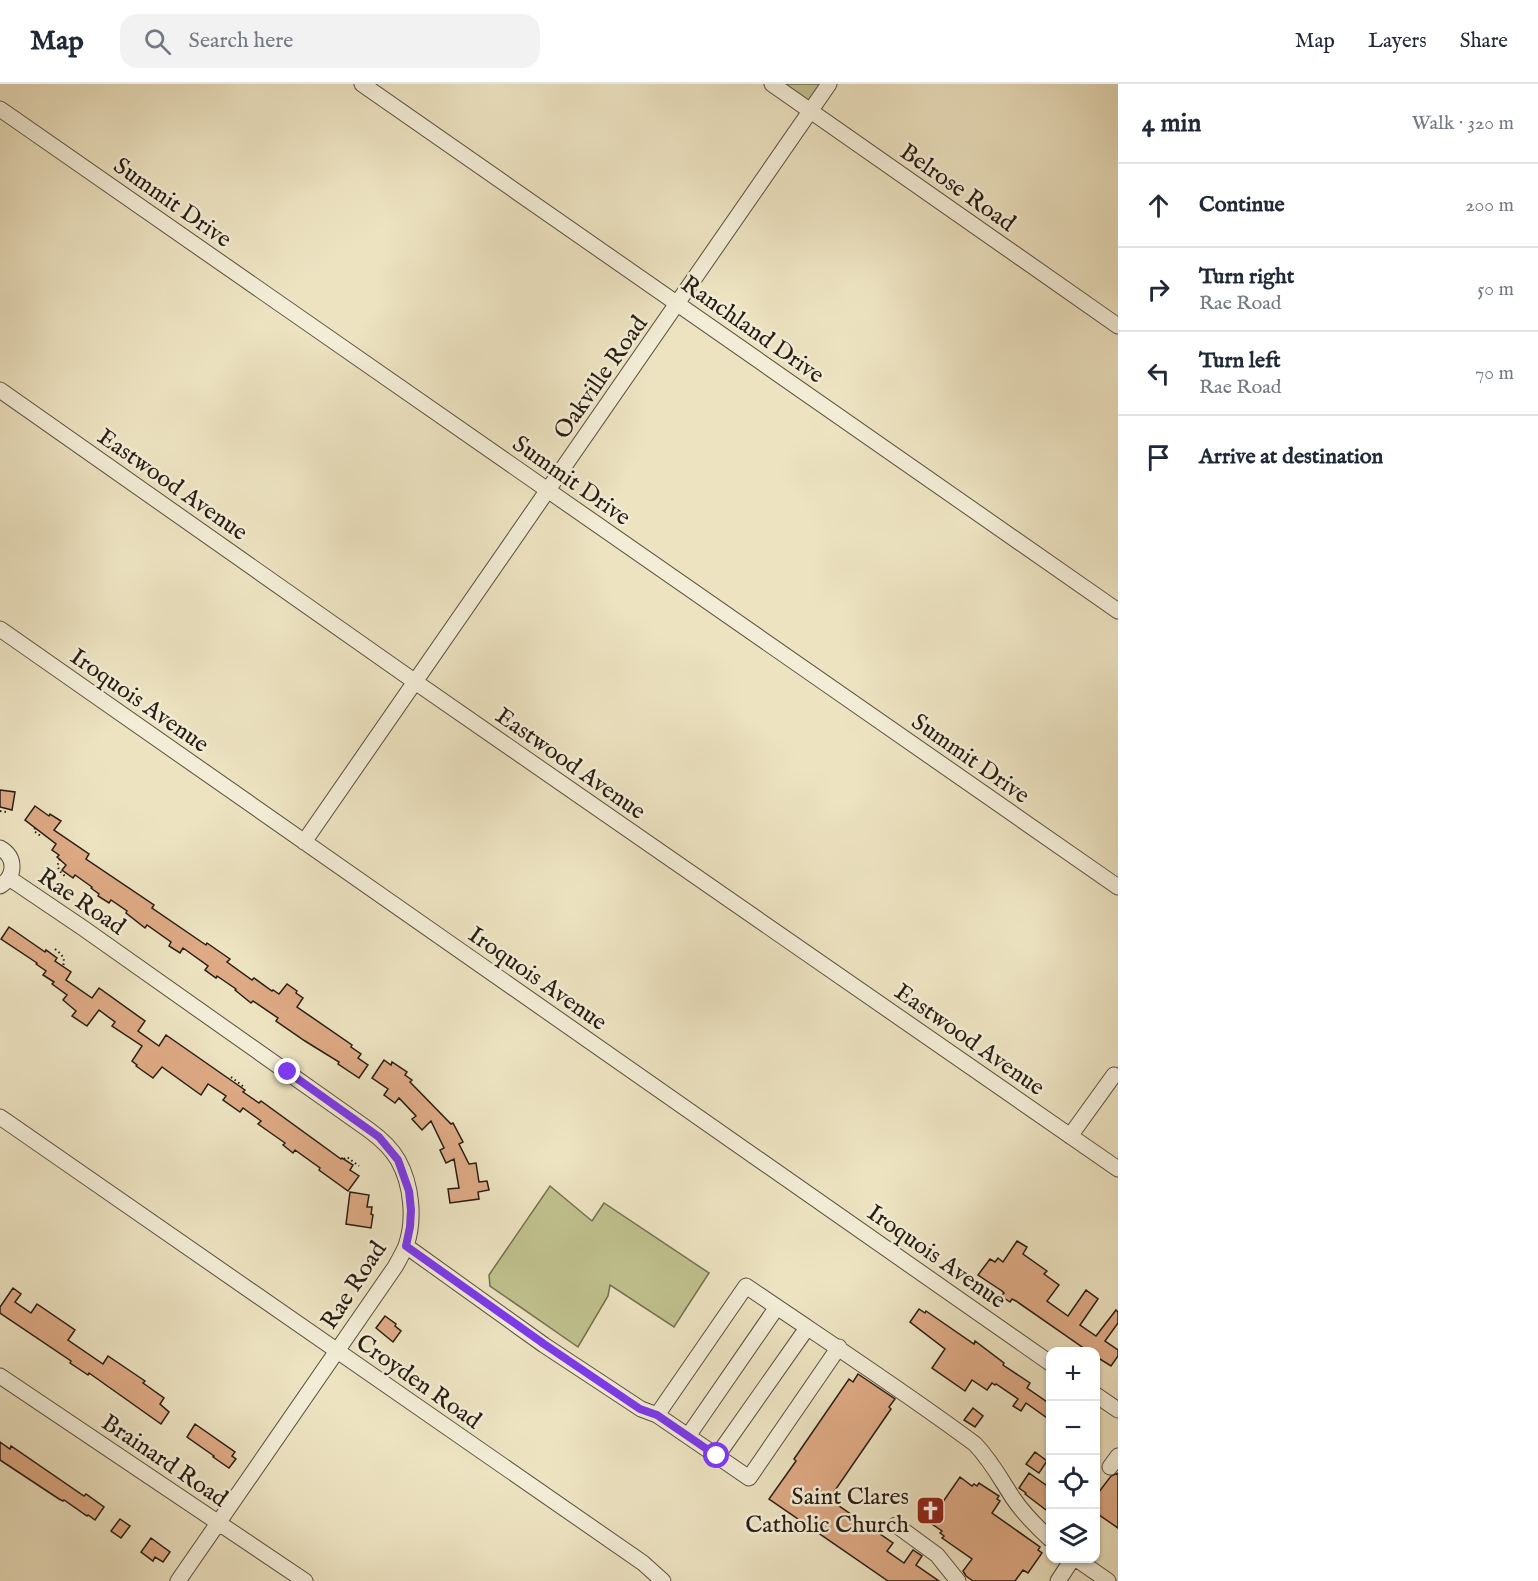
<!DOCTYPE html>
<html lang="en">
<head>
<meta charset="utf-8">
<style>
	:root { --surface:#fff; --page:#f2f2f3; --text:#1f2937; --muted:#747a83; --line:#e0e1e3 }
	body { margin:0; font-family:"IM FELL English",serif; background:var(--page); color:var(--text) }
	.controls { position:absolute; right:18px; bottom:18px; display:grid; overflow:hidden; border-radius:12px; box-shadow:0 2px 4px #0004 }
	.controls button { width:54px; height:54px; display:grid; place-items:center; padding:0; border:0; border-bottom:2px solid var(--line); background:var(--surface); color:var(--text); font:30px sans-serif }
	.stop { position:absolute; width:18px; height:18px; margin:-14px; border:4px solid #7c3aed; border-radius:50%; background:#fff }
	.stop.end { background:#7c3aed; border-color:#fff; box-shadow:0 2px 6px #0008 }
	.list { margin:0; padding:0; list-style:none }
	h2 { display:flex; justify-content:space-between; align-items:center; height:78px; margin:0; padding:0 24px; font-size:26px }
	h2 small { font-size:20px; font-weight:400; color:var(--muted) }
	.list li { display:grid; grid-template-columns:39px 1fr auto; gap:18px; align-items:center; box-sizing:border-box; height:84px; padding:0 24px; border-top:2px solid var(--line) }
	.list b { display:block; font-size:22px; white-space:nowrap }
	.list p { margin:0; font-size:20px; white-space:nowrap; color:var(--muted) }
	.list em { font-size:20px; font-style:normal; color:var(--muted) }
	.icon { flex:none; width:33px; height:33px; fill:none; stroke:currentColor; stroke-width:2; stroke-linecap:round; stroke-linejoin:round }
	.map { position:relative; flex:none; width:1118px; height:1497px; overflow:hidden }
	header { display:flex; align-items:center; gap:36px; box-sizing:border-box; height:84px; padding:0 30px; background:var(--surface); border-bottom:2px solid var(--line) }
	header strong { font-size:28px }
	nav { display:flex; gap:33px; margin-inline-start:auto; font-size:21px }
	.search { width:420px; height:54px; background:var(--page); display:flex; align-items:center; gap:15px; box-sizing:border-box; padding:0 21px; border-radius:18px; color:var(--muted); font-size:22px }
	main { display:flex }
	aside { flex:1; background:var(--surface) }
	.map>svg:first-child { display:block }
</style>
</head>
<body>
<header>
<strong>Map</strong>
<div class="search"><svg class="icon" aria-label="search" viewBox="0 0 24 24"><circle cx="10" cy="10" r="6"/><path d="M15 15l6 6"/></svg>Search here</div>
<nav><a>Map</a><a>Layers</a><a>Share</a></nav>
</header>
<main>
<div class="map">
<svg width="1118" height="1497" viewBox="0 0 1118 1497">
	<rect width="100%" height="100%" fill="#ede3c1"/>
	<filter id="stains"><feTurbulence type="fractalNoise" baseFrequency=".00333" numOctaves="4"/><feColorMatrix values="0 0 0 0 .2 0 0 0 0 .09 0 0 0 0 .02 0 0 0 .5 -.17"/></filter>
	<radialGradient id="worn" r=".72"><stop offset=".6" stop-color="#630" stop-opacity="0"/><stop offset="1" stop-color="#630" stop-opacity=".3"/></radialGradient>
	<path fill="#c0c18d" stroke="#746f50" stroke-width="1.5" d="M 772,0 L 829,0 L 811,27 Z
		M 550,1102 L 592,1137 L 604,1119 L 709,1189 L 674,1243 L 610,1201 L 608,1212 L 578,1263 L 490,1202 L 489,1191 Z"/>
	<path fill="#deaa85" stroke="#281d12" stroke-width="1.5" d="M 0,706 L 15,708 L 12,726 L 0,723 Z
		M 35,722 L 49,732 L 50,730 L 61,737 L 54,746 L 89,770 L 86,775 L 154,821 L 152,824 L 206,861 L 207,859 L 230,875 L 227,878 L 252,896 L 254,894 L 272,907 L 273,906 L 279,910 L 287,900 L 297,907 L 296,909 L 303,914 L 297,923 L 352,961 L 351,963 L 361,970 L 358,974 L 368,981 L 359,994 L 338,980 L 339,978 L 305,957 L 276,937 L 278,934 L 253,917 L 251,919 L 246,915 L 235,906 L 236,905 L 217,892 L 216,894 L 205,886 L 208,882 L 183,864 L 180,869 L 169,862 L 171,858 L 147,841 L 145,844 L 126,829 L 127,827 L 111,816 L 109,819 L 98,812 L 99,810 L 91,804 L 92,803 L 75,791 L 73,794 L 62,786 L 66,781 L 57,773 L 59,771 L 52,766 L 56,760 L 25,736 Z
		M 9,843 L 45,868 L 46,866 L 57,874 L 55,877 L 71,888 L 66,896 L 92,914 L 99,904 L 145,937 L 138,947 L 159,962 L 166,951 L 245,1006 L 243,1008 L 259,1019 L 261,1017 L 341,1075 L 342,1074 L 353,1081 L 350,1086 L 359,1092 L 348,1107 L 319,1086 L 320,1084 L 295,1066 L 293,1069 L 283,1061 L 285,1059 L 258,1040 L 261,1037 L 243,1024 L 240,1028 L 223,1016 L 226,1012 L 208,1000 L 201,1011 L 162,983 L 153,994 L 136,982 L 137,981 L 132,977 L 142,962 L 112,942 L 115,938 L 99,926 L 87,942 L 72,932 L 76,927 L 63,916 L 67,911 L 52,900 L 54,898 L 43,891 L 46,887 L 36,880 L 37,879 L 1,855 Z
		M 384,976 L 391,981 L 392,978 L 407,988 L 405,991 L 412,996 L 410,998 L 451,1040 L 453,1039 L 463,1058 L 459,1060 L 469,1080 L 476,1079 L 479,1098 L 487,1097 L 489,1106 L 478,1108 L 479,1115 L 450,1119 L 448,1105 L 459,1104 L 454,1075 L 446,1079 L 440,1066 L 444,1064 L 431,1037 L 422,1046 L 412,1035 L 416,1032 L 399,1014 L 395,1019 L 384,1011 L 388,1005 L 372,994 Z
		M 350,1108 L 369,1111 L 367,1123 L 372,1123 L 371,1130 L 373,1131 L 371,1144 L 346,1140 Z
		M 1017,1157 L 1027,1163 L 1023,1170 L 1047,1187 L 1044,1190 L 1059,1201 L 1047,1217 L 1068,1232 L 1086,1206 L 1098,1215 L 1080,1241 L 1096,1252 L 1116,1226 L 1118,1228 L 1118,1239 L 1105,1257 L 1118,1266 L 1118,1272 L 1111,1282 L 1095,1272 L 1095,1268 L 1088,1267 L 1016,1217 L 1012,1215 L 1010,1218 L 1001,1212 L 1004,1209 L 1002,1207 L 978,1191 L 990,1175 L 995,1178 L 998,1174 L 1003,1178 Z
		M 13,1204 L 21,1210 L 15,1218 L 31,1229 L 37,1220 L 75,1246 L 68,1256 L 103,1280 L 108,1272 L 145,1297 L 143,1299 L 164,1314 L 160,1320 L 169,1328 L 161,1340 L 89,1289 L 88,1291 L 70,1279 L 71,1277 L 0,1229 L 0,1223 Z
		M 919,1225 L 925,1229 L 926,1227 L 974,1260 L 975,1257 L 1004,1279 L 1003,1281 L 1030,1299 L 1027,1304 L 1050,1320 L 1050,1336 L 1026,1319 L 1021,1327 L 1013,1322 L 1018,1315 L 996,1300 L 995,1301 L 992,1299 L 987,1306 L 972,1296 L 965,1307 L 932,1284 L 945,1265 L 910,1238 Z
		M 385,1232 L 396,1240 L 395,1242 L 401,1247 L 393,1258 L 376,1244 Z
		M 858,1290 L 895,1315 L 889,1323 L 891,1325 L 829,1415 L 893,1459 L 887,1467 L 904,1479 L 913,1466 L 922,1472 L 916,1481 L 939,1497 L 888,1497 L 769,1415 L 796,1377 L 794,1375 L 849,1295 L 853,1298 Z
		M 973,1324 L 983,1332 L 975,1343 L 964,1336 Z
		M 195,1340 L 235,1368 L 232,1372 L 236,1375 L 229,1384 L 213,1373 L 214,1372 L 187,1353 Z
		M 0,1358 L 10,1365 L 11,1362 L 84,1412 L 86,1410 L 104,1423 L 95,1436 L 88,1431 L 87,1432 L 64,1416 L 63,1417 L 59,1415 L 0,1376 Z
		M 1035,1368 L 1047,1377 L 1039,1389 L 1026,1380 Z
		M 1029,1389 L 1050,1404 L 1050,1429 L 1025,1410 L 1026,1409 L 1019,1404 Z
		M 1118,1389 L 1118,1444 L 1095,1428 L 1095,1413 L 1111,1392 Z
		M 960,1393 L 972,1402 L 974,1400 L 977,1402 L 979,1399 L 999,1412 L 997,1415 L 1000,1417 L 992,1429 L 1040,1463 L 1038,1466 L 1042,1469 L 1028,1489 L 1023,1486 L 1015,1497 L 973,1497 L 966,1492 L 963,1487 L 972,1475 L 942,1454 L 944,1452 L 940,1449 L 942,1447 L 929,1438 Z
		M 120,1435 L 130,1442 L 121,1454 L 111,1447 Z
		M 151,1454 L 170,1468 L 163,1478 L 155,1473 L 153,1477 L 141,1468 Z"/>
	<g fill="none" stroke-linecap="round" stroke-linejoin="round">
		<defs>
			<path id="minor" d="M 362,0 L 1118,527
				M 772,0 L 1118,242
				M 0,25 L 1118,803
				M 0,306 L 424,604 L 1118,1085
				M 0,545 L 1050,1279
				M 304,758 L 829,0
				M 0,764 C 16,773 16,792 0,802
				M 9,794 L 83,844 L 369,1046 C 380,1054 391,1064 398,1076 C 412,1101 415,1136 406,1162 C 403,1169 399,1176 395,1183 L 178,1497
				M 0,1033 L 643,1479 L 663,1497
				M 1070,1052 L 1114,991
				M 406,1162 L 544,1261 L 641,1325 L 657,1331
				M 839,1263 L 749,1394 L 657,1331 L 746,1202 C 822,1254 901,1305 975,1360 C 992,1378 1000,1394 1013,1414 C 1023,1429 1037,1443 1050,1455
				M 0,1292 L 305,1497
				M 1096,1311 L 1118,1326
				M 688,1352 L 777,1223
				M 717,1372 L 807,1244
				M 1110,1383 L 1118,1372
				M 896,1441 L 937,1471 L 958,1497
				M 1075,1474 L 1108,1497
				M 1058,1497 L 1073,1474"/>
		</defs>
		<use href="#minor" stroke="#594e3e" stroke-width="17"/>
		<path stroke="#281d12" stroke-width="2" stroke-dasharray="1.5 3" stroke-linecap="butt" d="M 0,727 L 6,728
			M 35,744 L 34,747 L 42,753
			M 60,775 C 55,783 60,788 66,793
			M 55,865 C 61,870 66,874 63,882
			M 231,993 L 244,1003 L 243,1004
			M 344,1075 L 347,1073 L 359,1082"/>
		<use href="#minor" stroke="#f3edd7" stroke-width="15"/>
	</g>
	<g fill="none" stroke-linecap="round" stroke-linejoin="round">
		<path stroke="#7c3aed" stroke-width="8" d="M 288,988 L 379,1053 L 398,1076 L 409,1107 L 411,1126 L 410,1143 L 406,1162 L 544,1260 L 640,1325 L 657,1331 L 717,1372"/>
	</g>
	<defs>
		<symbol id="church-square" viewBox="-11 -11 22 22"><rect x="-9" y="-9" width="18" height="18" rx="4" fill="#8f2418" stroke="#f3edd7"/><path d="M-1.2-6h2.4v3.5h3.3v2.4h-3.3V6h-2.4V-.1h-3.3v-2.4h3.3Z" fill="#fff"/></symbol>
	</defs>
	<g fill-rule="evenodd">
		<use href="#church-square" x="914" y="1410" width="33" height="33"/>
	</g>
	<g text-anchor="middle" stroke-width="5" stroke-linejoin="round" paint-order="stroke">
		<g font-size="24" fill="#281d12" stroke="#f3edd7">
			<text transform="translate(958 103) rotate(35)" y="8">Belrose Road</text>
			<text transform="translate(173 118) rotate(35)" y="8">Summit Drive</text>
			<text transform="translate(753 245) rotate(35)" y="8">Ranchland Drive</text>
			<text transform="translate(600 293) rotate(-55)" y="8">Oakville Road</text>
			<text transform="translate(572 396) rotate(35)" y="8">Summit Drive</text>
			<text transform="translate(173 400) rotate(35)" y="8">Eastwood Avenue</text>
			<text transform="translate(140 616) rotate(35)" y="8">Iroquois Avenue</text>
			<text transform="translate(971 674) rotate(35)" y="8">Summit Drive</text>
			<text transform="translate(571 679) rotate(35)" y="8">Eastwood Avenue</text>
			<text transform="translate(82 817) rotate(34)" y="8">Rae Road</text>
			<text transform="translate(538 894) rotate(35)" y="8">Iroquois Avenue</text>
			<text transform="translate(970 955) rotate(35)" y="8">Eastwood Avenue</text>
			<text transform="translate(937 1172) rotate(35)" y="8">Iroquois Avenue</text>
			<text transform="translate(353 1201) rotate(-57)" y="8">Rae Road</text>
			<text transform="translate(419 1297) rotate(35)" y="8">Croyden Road</text>
			<text transform="translate(165 1376) rotate(34)" y="8">Brainard Road</text>
		</g>
		<g font-size="24" fill="#281d12" stroke="#f3edd7" text-anchor="end">
			<text x="909" y="1420">Saint Clares<tspan x="909" dy="28">Catholic Church</tspan></text>
		</g>
	</g>
	<rect width="100%" height="100%" filter="url(#stains)"/>
	<rect width="100%" height="100%" fill="url(#worn)"/>
</svg>
<div class="controls">
<button>+</button>
<button>−</button>
<button><svg class="icon" aria-label="locate" viewBox="0 0 24 24"><circle cx="12" cy="12" r="6"/><path d="M12 2v4M12 18v4M2 12h4M18 12h4"/></svg></button>
<button><svg class="icon" aria-label="layers" viewBox="0 0 24 24"><path d="M12 4l9 5-9 5-9-5zM3 14l9 5 9-5"/></svg></button>
</div>
<div class="stop" style="left:717px;top:1372px"></div>
<div class="stop end" style="left:288px;top:988px"></div>
</div>
<aside>
<h2>4 min<small>Walk · 320 m</small></h2>
<ul class="list">
<li><svg class="icon" aria-label="ahead" viewBox="0 0 24 24"><path d="M12 20V5M6 11l6-6 6 6"/></svg><div><b>Continue</b></div><em>200 m</em></li>
<li><svg class="icon" aria-label="right" viewBox="0 0 24 24"><path d="M7 20v-9h11M14 6l5 5-5 5"/></svg><div><b>Turn right</b><p>Rae Road</p></div><em>50 m</em></li>
<li><svg class="icon" aria-label="left" viewBox="0 0 24 24"><path d="M17 20v-9H6M10 6l-5 5 5 5"/></svg><div><b>Turn left</b><p>Rae Road</p></div><em>70 m</em></li>
<li><svg class="icon" aria-label="arrive" viewBox="0 0 24 24"><path d="M6 21V4h12l-3 4 3 4H6"/></svg><div><b>Arrive at destination</b></div></li>
</ul>
</aside>
</main>
</body>
</html>
